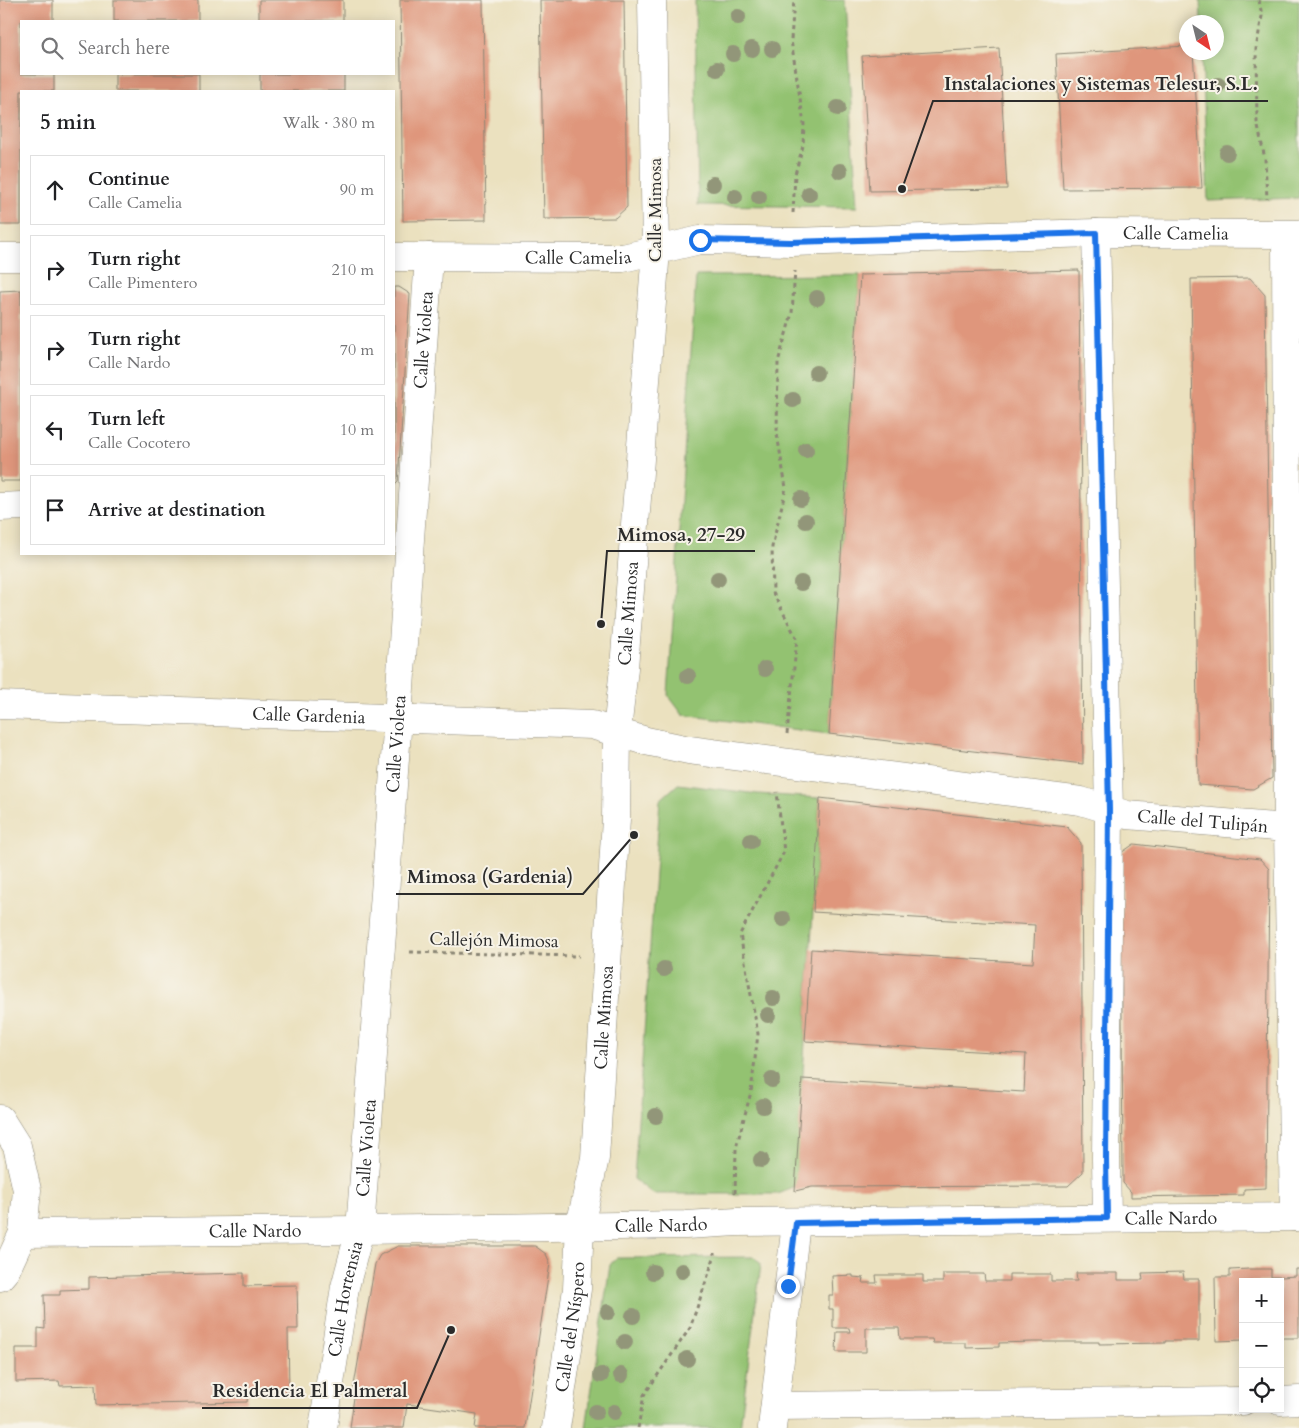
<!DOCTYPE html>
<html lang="en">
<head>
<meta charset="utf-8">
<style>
	:root { --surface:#fff; --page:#f2f2f2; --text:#202124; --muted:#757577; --line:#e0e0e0 }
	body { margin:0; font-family:Cardo,serif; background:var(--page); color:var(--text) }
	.controls { position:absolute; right:15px; bottom:15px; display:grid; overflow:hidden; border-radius:0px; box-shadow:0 2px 12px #0003 }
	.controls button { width:45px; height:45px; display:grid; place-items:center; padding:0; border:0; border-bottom:1px solid var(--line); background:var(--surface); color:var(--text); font:25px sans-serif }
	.compass { position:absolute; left:1179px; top:15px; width:45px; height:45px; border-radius:50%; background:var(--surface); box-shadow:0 2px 12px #0003; rotate:145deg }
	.stop { position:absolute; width:15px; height:15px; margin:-11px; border:4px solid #1a73e8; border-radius:50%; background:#fff }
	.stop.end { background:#1a73e8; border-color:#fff; box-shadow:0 1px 5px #0008 }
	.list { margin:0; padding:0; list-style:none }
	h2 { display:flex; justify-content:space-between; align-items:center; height:65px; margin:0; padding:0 20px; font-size:21px }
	h2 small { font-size:16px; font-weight:400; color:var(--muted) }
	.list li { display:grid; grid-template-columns:32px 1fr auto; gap:15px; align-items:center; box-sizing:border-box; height:70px; margin:0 10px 10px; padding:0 10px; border:1px solid var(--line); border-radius:0px }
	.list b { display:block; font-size:19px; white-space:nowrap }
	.list p { margin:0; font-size:16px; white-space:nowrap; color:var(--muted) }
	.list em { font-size:16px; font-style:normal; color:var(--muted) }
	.icon { flex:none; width:28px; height:28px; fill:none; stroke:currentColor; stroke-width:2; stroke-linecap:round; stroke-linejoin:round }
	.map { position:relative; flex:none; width:1299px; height:1428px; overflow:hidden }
	.search { position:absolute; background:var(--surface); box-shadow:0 2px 12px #0003; left:20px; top:20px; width:375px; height:55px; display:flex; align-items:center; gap:12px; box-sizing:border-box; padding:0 18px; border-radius:0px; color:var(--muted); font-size:19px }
	.panel { position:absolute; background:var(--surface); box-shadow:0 2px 12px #0003; left:20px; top:90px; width:375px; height:465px; border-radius:0px }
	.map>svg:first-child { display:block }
</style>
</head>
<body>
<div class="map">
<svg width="1299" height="1428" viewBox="0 0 1299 1428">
	<rect width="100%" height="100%" fill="#f7f3e8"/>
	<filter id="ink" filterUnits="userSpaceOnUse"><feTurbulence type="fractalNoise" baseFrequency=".02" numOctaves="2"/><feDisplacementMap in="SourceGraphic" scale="10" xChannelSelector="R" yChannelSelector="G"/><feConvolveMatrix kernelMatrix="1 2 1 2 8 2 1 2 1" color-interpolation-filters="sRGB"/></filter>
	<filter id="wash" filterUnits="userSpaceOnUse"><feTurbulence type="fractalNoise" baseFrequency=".0096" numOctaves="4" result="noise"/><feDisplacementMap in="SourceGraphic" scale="20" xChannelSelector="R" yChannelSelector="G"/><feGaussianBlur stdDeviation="1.12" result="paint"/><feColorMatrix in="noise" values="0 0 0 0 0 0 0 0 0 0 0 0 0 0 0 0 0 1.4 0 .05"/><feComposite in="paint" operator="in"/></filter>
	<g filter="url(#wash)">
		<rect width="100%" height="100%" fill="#ebe1bf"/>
		<path fill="#93c271" stroke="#5f764e" d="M 695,0 L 845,0 L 857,207 L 698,205 Z
			M 1200,0 L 1299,0 L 1299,198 L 1208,201 L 1202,53 L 1216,52 L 1216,22 L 1201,22 Z
			M 860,275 L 829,734 L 683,715 L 668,695 L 696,276 Z
			M 678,784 L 758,794 L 820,798 L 796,1187 L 778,1194 L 653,1194 L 634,1179 L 660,800 Z
			M 754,1257 L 761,1264 L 740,1428 L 586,1428 L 610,1265 L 616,1258 Z"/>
		<g id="blocks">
			<path fill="#df967b" d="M 0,0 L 53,0 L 53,21 L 21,21 L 21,74 L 54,74 L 54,91 L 21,91 L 21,225 L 0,225 Z
				M 114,0 L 198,0 L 198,21 L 114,21 Z
				M 259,0 L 343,0 L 343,21 L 259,21 Z
				M 400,0 L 483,0 L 486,220 L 403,221 Z
				M 540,0 L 624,0 L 627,207 L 615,218 L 544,219 Z
				M 1186,46 L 1186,52 L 1193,52 L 1202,188 L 1063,189 L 1056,54 Z
				M 999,48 L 1007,189 L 870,191 L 862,56 Z
				M 115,74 L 199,74 L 199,91 L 115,91 Z
				M 260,74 L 344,74 L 344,91 L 260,91 Z
				M 1079,270 L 1083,764 L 829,734 L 860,275 Z
				M 1250,278 L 1265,295 L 1272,778 L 1253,789 L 1198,785 L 1191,279 Z
				M 394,287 L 399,287 L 410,294 L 398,481 L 394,485 Z
				M 21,290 L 21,481 L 0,481 L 0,291 Z
				M 820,798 L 1067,827 L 1081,843 L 1083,1172 L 1068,1186 L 812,1187 L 795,1191 L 802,1079 L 1024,1092 L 1026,1054 L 805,1041 L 811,949 L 1033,963 L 1035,925 L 813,912 Z
				M 1134,844 L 1260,859 L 1269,869 L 1266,1188 L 1244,1189 L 1244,1195 L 1131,1197 L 1131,1192 L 1123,1183 L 1121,853 Z
				M 398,1246 L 535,1246 L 546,1254 L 550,1263 L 525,1428 L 475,1428 L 477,1414 L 407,1404 L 404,1428 L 350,1428 L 354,1397 L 352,1397 L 375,1264 L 380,1255 Z
				M 1249,1269 L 1271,1269 L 1271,1277 L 1282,1277 L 1296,1276 L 1296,1269 L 1299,1269 L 1299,1338 L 1280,1338 L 1280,1282 L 1243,1282 L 1243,1340 L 1216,1341 L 1215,1277 L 1230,1277 L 1230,1270 Z
				M 1183,1272 L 1184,1279 L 1199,1279 L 1199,1341 L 1165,1341 L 1165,1343 L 1099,1344 L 1099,1342 L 1032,1342 L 999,1343 L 999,1347 L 966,1348 L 966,1343 L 933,1343 L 932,1339 L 900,1339 L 899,1328 L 866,1328 L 866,1352 L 836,1352 L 837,1332 L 850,1332 L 849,1328 L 833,1328 L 833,1309 L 829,1309 L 829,1295 L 833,1295 L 832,1276 L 853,1275 L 853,1277 L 864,1278 L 863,1283 L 877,1283 L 876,1275 L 923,1275 L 923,1282 L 943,1282 L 943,1274 L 984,1274 L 985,1281 L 1009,1281 L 1009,1274 L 1051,1274 L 1051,1281 L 1077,1281 L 1076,1273 L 1118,1273 L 1118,1280 L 1143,1280 L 1142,1273 Z
				M 244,1273 L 244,1286 L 297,1285 L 298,1329 L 288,1329 L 289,1392 L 248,1393 L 247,1402 L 96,1405 L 95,1385 L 60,1386 L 59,1381 L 16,1382 L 16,1348 L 38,1348 L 38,1328 L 45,1329 L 44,1295 L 60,1295 L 60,1290 L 89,1289 L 89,1277 Z"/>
		</g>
	</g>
	<g filter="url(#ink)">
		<use href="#blocks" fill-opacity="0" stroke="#8b8675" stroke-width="1"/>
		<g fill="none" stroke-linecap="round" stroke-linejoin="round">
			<defs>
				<g id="street">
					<path d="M 1096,233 L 1109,810 L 1106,1159 L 1107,1218"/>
					<path d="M 1286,235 L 1288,828 L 1294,1217"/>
					<path d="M 0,257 L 21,257"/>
					<path id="s1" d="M 394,257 L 623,258 L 700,240 L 791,242 L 1096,233 L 1299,234"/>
					<path d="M 0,507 L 21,506"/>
					<path id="s2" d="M 0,705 L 592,725 L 646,741 L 689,750 L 1081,801 L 1127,815 L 1299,829"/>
					<path id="s3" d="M 23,1233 L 360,1230 L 686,1225 L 737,1222 L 1299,1217"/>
					<path d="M 1280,1401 L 1299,1400"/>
					<path d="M 775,1406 L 1243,1401"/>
					<path id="s4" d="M 323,1428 L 345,1287 L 360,1230 L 398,718 L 429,257"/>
					<path id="s5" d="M 556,1428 L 577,1289 L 580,1226 L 595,1158 L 616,819 L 617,731 L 624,668 L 656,250 L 652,0"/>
					<path d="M 772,1428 L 796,1223"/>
				</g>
				<path id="secondary" d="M 0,1119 L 17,1146 L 27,1190 L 23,1233 L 6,1270 L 0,1277"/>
			</defs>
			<use href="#street" stroke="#8b8675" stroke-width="29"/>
			<use href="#secondary" stroke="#8b8675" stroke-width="29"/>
			<path stroke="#8b8675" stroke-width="3" stroke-dasharray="4 4" stroke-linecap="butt" d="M 1259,0 L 1262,16 L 1256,49 L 1257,122 L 1265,159 L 1267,199
				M 793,213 L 795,174 L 803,146 L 804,124 L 791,40 L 794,0
				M 787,734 L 797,639 L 773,593 L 772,547 L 786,488 L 777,434 L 778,362 L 792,313 L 795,271
				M 410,952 L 579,956
				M 735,1193 L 736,1148 L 751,1092 L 758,1034 L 740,934 L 784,852 L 777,792
				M 638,1428 L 644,1395 L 690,1328 L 714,1258 L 714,1253"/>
			<use href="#street" stroke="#fff" stroke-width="28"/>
			<use href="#secondary" stroke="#fff" stroke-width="28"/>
		</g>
		<g fill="#929679">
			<circle cx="738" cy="17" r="8"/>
			<circle cx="752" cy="49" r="8"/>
			<circle cx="772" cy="49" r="8"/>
			<circle cx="733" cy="54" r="8"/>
			<circle cx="717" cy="69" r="8"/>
			<circle cx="1218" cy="85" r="8"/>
			<circle cx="838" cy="108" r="8"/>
			<circle cx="1227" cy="153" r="8"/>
			<circle cx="840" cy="171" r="8"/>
			<circle cx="713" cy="184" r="8"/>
			<circle cx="809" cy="194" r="8"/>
			<circle cx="735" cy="197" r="8"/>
			<circle cx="759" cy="197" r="8"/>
			<circle cx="817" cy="298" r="8"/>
			<circle cx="816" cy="373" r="8"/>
			<circle cx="793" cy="400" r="8"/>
			<circle cx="806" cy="450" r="8"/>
			<circle cx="801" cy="499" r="8"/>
			<circle cx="806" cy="521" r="8"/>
			<circle cx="718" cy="579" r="8"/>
			<circle cx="801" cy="583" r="8"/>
			<circle cx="765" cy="669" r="8"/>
			<circle cx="688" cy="676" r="8"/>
			<circle cx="751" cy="841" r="8"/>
			<circle cx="783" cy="919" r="8"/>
			<circle cx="664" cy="969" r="8"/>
			<circle cx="773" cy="998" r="8"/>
			<circle cx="768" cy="1015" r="8"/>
			<circle cx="772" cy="1080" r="8"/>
			<circle cx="763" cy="1106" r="8"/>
			<circle cx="656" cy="1116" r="8"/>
			<circle cx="761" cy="1160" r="8"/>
			<circle cx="682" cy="1271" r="8"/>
			<circle cx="653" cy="1272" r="8"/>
			<circle cx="608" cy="1312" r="8"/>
			<circle cx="633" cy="1316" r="8"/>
			<circle cx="625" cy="1342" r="8"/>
			<circle cx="687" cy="1359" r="8"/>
			<circle cx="601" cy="1375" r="8"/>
			<circle cx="621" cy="1375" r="8"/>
			<circle cx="596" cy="1412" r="8"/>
			<circle cx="614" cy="1412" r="8"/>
		</g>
	</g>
	<g fill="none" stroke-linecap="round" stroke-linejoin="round" filter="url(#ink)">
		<path stroke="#1a73e8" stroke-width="6" d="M 700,240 L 791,242 L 1096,233 L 1109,810 L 1106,1159 L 1107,1218 L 796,1223 L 788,1286"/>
	</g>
	<g text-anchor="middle" stroke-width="4" stroke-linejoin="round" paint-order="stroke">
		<g font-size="18" fill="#2b2b2b" stroke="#f7f3e8">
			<text transform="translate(655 210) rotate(-90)" y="6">Calle Mimosa</text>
			<text dy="6" stroke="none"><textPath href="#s1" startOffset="784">Calle Camelia</textPath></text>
			<text dy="6" stroke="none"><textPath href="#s1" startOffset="184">Calle Camelia</textPath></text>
			<text dy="6" stroke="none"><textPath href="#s4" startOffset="1094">Calle Violeta</textPath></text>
			<text dy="6" stroke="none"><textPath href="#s5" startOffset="819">Calle Mimosa</textPath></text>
			<text dy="6" stroke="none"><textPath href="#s2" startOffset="309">Calle Gardenia</textPath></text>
			<text dy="6" stroke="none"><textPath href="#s4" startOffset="689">Calle Violeta</textPath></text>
			<text dy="6" stroke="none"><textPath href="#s2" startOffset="1212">Calle del Tulipán</textPath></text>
			<text transform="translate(494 940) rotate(1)" y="6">Callejón Mimosa</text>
			<text dy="6" stroke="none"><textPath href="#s5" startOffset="414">Calle Mimosa</textPath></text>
			<text dy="6" stroke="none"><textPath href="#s4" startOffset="284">Calle Violeta</textPath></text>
			<text dy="6" stroke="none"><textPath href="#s3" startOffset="1148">Calle Nardo</textPath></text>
			<text dy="6" stroke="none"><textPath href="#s3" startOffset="638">Calle Nardo</textPath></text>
			<text dy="6" stroke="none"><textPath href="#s3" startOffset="232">Calle Nardo</textPath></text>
			<text dy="6" stroke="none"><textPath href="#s4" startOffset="131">Calle Hortensia</textPath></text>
			<text dy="6" stroke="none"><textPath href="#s5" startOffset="102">Calle del Níspero</textPath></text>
		</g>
	</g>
	<path fill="none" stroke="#2b2b2b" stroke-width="2" d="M902 189L933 101H1268M601 624L607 551H755M634 835L583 894H396M451 1330L417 1408H202"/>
	<g fill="#2b2b2b" stroke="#f7f3e8" stroke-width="2">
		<circle cx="902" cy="189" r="5"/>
		<circle cx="601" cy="624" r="5"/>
		<circle cx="634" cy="835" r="5"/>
		<circle cx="451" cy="1330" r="5"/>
	</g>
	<g font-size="19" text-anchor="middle" font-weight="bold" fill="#2b2b2b" stroke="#f7f3e8" stroke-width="4" stroke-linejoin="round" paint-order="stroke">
		<text x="1101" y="90">Instalaciones y Sistemas Telesur, S.L.</text>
		<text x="681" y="541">Mimosa, 27-29</text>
		<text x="490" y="883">Mimosa (Gardenia)</text>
		<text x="310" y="1397">Residencia El Palmeral</text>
	</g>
</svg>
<div class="controls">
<button>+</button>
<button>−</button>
<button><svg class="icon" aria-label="locate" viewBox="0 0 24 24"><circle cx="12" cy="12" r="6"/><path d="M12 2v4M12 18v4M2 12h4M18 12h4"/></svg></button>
</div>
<svg class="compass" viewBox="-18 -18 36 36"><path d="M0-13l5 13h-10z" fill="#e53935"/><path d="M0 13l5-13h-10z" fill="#757577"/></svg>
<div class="stop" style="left:700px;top:240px"></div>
<div class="stop end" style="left:788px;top:1286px"></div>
<div class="search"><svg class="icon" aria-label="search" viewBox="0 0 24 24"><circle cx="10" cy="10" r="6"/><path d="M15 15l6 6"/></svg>Search here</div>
<section class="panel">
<h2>5 min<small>Walk · 380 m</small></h2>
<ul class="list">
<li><svg class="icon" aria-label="ahead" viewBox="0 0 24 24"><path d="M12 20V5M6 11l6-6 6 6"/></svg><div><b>Continue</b><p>Calle Camelia</p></div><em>90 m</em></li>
<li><svg class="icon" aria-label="right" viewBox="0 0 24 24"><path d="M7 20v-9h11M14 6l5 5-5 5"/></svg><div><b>Turn right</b><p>Calle Pimentero</p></div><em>210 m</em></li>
<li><svg class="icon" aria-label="right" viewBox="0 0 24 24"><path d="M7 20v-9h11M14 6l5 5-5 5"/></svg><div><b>Turn right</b><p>Calle Nardo</p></div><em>70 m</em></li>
<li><svg class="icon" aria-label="left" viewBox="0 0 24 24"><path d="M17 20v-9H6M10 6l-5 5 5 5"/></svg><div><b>Turn left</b><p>Calle Cocotero</p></div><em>10 m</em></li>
<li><svg class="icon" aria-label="arrive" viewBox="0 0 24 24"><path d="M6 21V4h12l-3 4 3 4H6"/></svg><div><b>Arrive at destination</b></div></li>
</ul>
</section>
</div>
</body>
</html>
